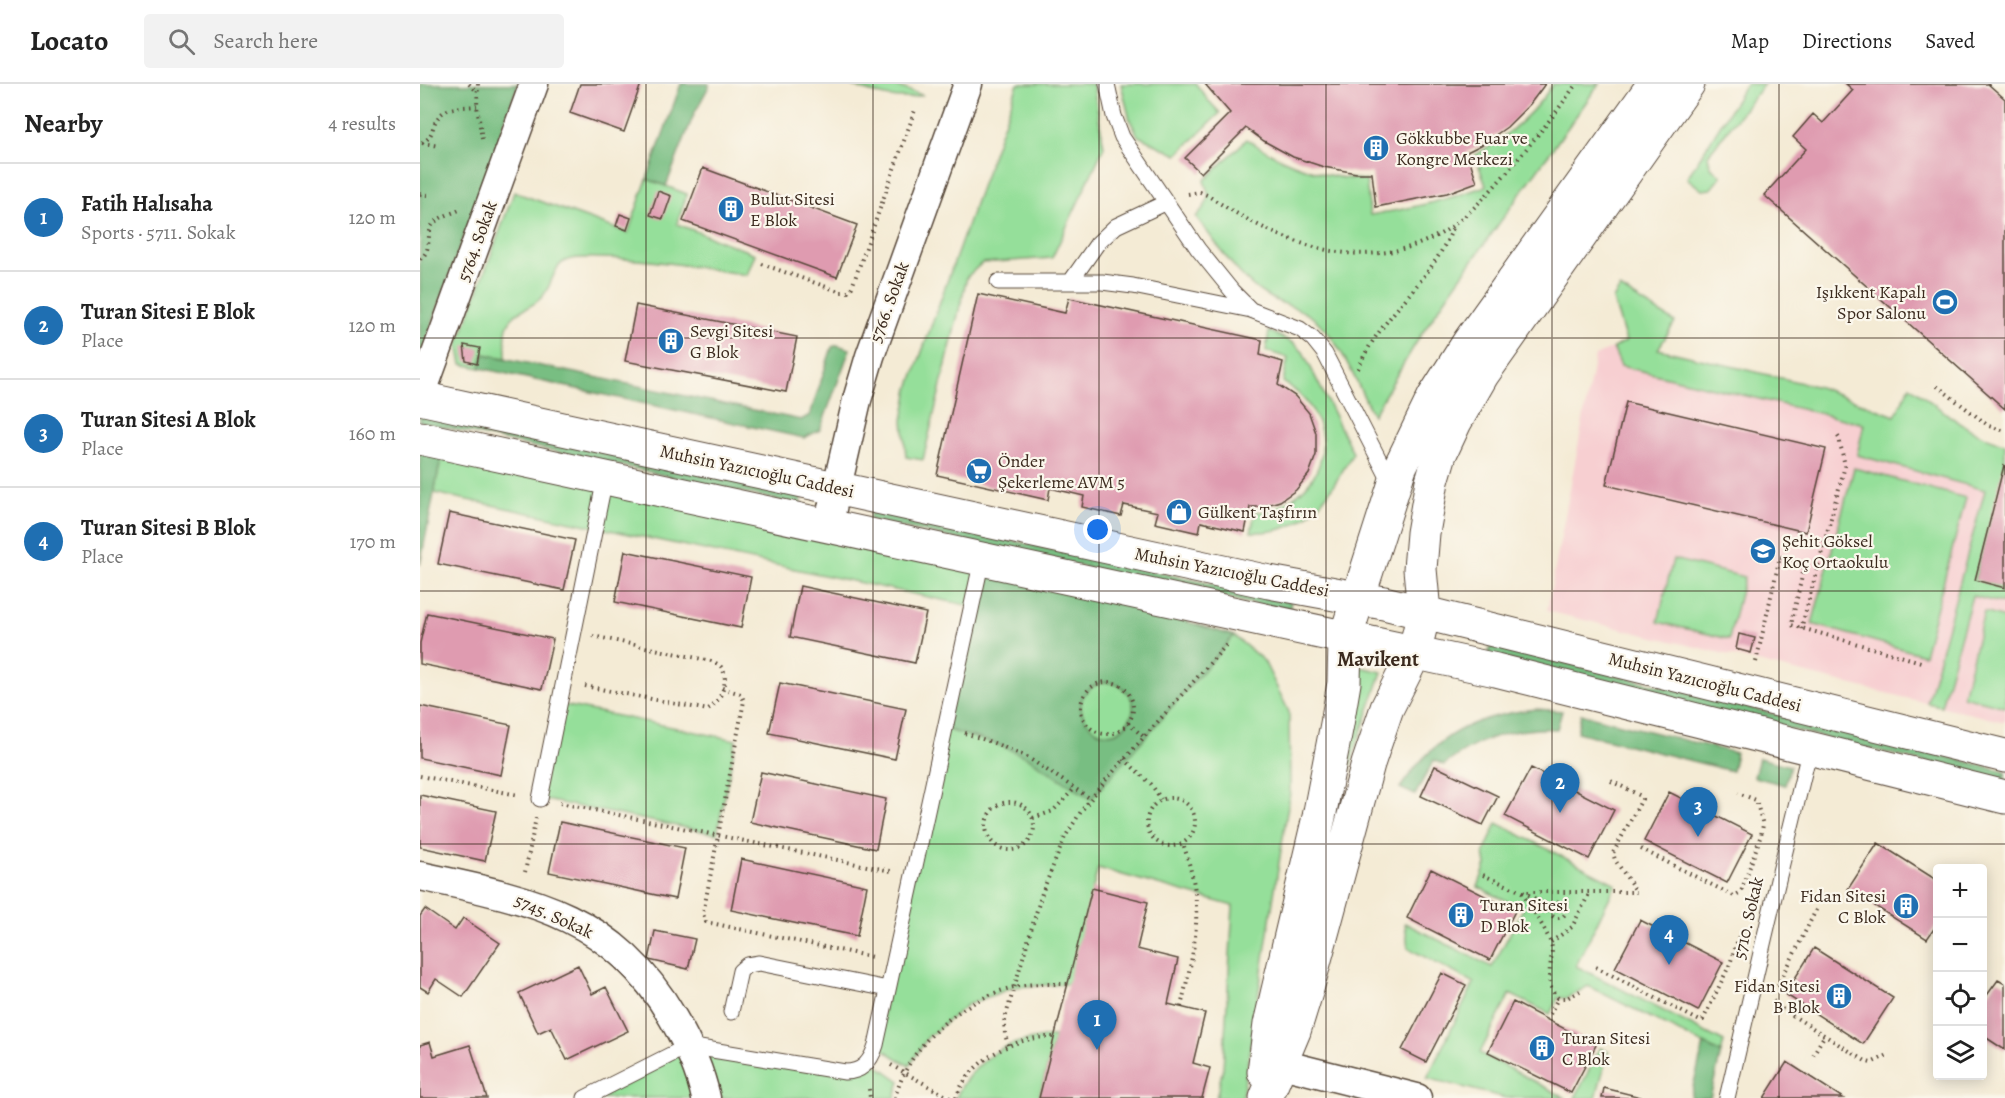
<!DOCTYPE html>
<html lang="en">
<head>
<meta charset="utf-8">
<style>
	:root { --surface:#fff; --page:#f2f2f2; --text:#222; --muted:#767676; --line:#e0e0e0; --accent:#1f6fb2 }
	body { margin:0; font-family:Alegreya,serif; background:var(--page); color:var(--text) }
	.controls { position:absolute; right:18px; bottom:18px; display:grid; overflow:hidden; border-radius:6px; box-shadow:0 3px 15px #0003 }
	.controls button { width:54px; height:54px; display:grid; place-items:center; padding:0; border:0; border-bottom:2px solid var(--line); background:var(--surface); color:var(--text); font:30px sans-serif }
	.you { position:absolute; left:678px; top:446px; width:21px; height:21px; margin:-15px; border:4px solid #fff; border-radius:50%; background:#1a73e8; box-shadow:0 0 0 9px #1a73e833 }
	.badge { display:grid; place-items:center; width:39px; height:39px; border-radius:50%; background:var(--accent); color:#fff; font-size:20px; font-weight:700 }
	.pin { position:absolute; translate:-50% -50px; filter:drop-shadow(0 2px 3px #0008) }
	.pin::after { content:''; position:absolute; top:32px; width:21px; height:18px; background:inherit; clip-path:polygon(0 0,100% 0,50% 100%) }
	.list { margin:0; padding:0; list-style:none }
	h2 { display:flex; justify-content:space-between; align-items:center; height:78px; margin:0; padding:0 24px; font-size:26px }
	h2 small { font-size:20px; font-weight:400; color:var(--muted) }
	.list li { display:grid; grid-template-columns:39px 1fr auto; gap:18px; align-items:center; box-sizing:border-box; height:108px; padding:0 24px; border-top:2px solid var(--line) }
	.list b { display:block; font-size:22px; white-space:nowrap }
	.list p { margin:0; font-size:20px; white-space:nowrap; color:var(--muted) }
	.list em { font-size:20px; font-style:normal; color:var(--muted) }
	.icon { flex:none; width:33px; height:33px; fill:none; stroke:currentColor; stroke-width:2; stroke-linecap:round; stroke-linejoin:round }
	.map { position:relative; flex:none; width:1585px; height:1014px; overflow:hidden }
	header { display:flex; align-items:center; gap:36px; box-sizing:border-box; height:84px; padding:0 30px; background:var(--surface); border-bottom:2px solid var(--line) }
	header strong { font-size:28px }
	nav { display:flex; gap:33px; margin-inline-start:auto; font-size:21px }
	.search { width:420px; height:54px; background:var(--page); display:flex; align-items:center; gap:15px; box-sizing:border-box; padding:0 21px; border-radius:6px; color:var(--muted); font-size:22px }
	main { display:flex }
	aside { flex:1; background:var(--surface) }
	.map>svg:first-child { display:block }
</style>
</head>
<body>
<header>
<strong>Locato</strong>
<div class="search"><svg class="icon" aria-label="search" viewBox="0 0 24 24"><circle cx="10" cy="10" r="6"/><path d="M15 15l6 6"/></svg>Search here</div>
<nav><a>Map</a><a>Directions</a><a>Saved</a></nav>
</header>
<main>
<aside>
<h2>Nearby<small>4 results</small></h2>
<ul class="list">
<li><span class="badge">1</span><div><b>Fatih Halısaha</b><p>Sports · 5711. Sokak</p></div><em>120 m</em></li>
<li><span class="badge">2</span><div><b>Turan Sitesi E Blok</b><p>Place</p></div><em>120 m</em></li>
<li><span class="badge">3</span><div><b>Turan Sitesi A Blok</b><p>Place</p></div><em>160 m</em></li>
<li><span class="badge">4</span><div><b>Turan Sitesi B Blok</b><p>Place</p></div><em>170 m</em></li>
</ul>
</aside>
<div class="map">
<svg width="1585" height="1014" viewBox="0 0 1585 1014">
	<rect width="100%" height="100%" fill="#fbf7ec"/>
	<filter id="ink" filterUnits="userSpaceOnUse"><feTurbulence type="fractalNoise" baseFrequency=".0167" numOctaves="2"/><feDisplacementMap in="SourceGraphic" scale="12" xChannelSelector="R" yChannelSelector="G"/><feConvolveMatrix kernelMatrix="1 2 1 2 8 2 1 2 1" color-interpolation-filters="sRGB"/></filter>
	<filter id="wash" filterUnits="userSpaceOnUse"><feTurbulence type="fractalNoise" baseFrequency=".008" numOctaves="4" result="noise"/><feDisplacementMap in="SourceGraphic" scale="24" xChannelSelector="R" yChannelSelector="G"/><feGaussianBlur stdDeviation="1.35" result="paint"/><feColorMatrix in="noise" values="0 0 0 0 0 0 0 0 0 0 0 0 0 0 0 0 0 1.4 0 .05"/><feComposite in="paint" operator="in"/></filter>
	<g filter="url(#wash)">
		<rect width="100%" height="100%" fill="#f4ebd5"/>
		<path fill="#f7cfd1" d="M 1206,258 L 1399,303 L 1576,369 L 1585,370 L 1585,638 L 1127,527 L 1175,272 Z"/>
		<path fill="#95df9a" stroke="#68845c" stroke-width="1.5" d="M 426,0 L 470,0 L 502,11 C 478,20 448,7 426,0 Z
			M 598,0 L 673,0 L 684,63 L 632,174 L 562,179 L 547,193 L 503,376 L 486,373 L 483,336 L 489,304 Z
			M 701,0 L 776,0 L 788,16 L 800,29 L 757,71 L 718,52 L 710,36 Z
			M 1133,0 L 1179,0 L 1030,208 L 999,254 L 953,331 C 937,301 924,264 900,240 C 885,224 864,222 847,212 C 819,196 796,158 776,133 C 788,119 792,115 784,97 L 827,55 C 862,79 903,94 946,96 L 950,131 C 990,125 1028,116 1066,102 L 1055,71 C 1087,53 1113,31 1133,0 Z
			M 1326,0 L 1344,0 L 1288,71 L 1290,82 L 1301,92 L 1291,105 L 1282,106 L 1267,94 Z
			M 227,95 L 267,110 L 257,140 L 335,170 L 327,191 C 278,183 231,175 181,174 C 171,174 155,172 145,177 C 132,184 132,204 121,214 C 116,219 109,223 102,226 C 81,239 86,253 86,274 L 64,270 L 60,284 L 42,280 L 38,261 L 94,108 L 208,149 Z
			M 1200,204 L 1255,238 L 1238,265 L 1399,303 L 1475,332 L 1490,302 C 1514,320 1555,355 1585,359 L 1585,384 L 1555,495 L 1585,504 L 1585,520 L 1552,512 L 1521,622 L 1507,619 L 1565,406 L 1437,371 L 1444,340 L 1201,282 L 1193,264 L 1206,257 L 1193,215 Z
			M 849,247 L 873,259 L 883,268 L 933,369 C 908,412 888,451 831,448 L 835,428 C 848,428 860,423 870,416 C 918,385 910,326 863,298 L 868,274 L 846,267 Z
			M 24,359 L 562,475 L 814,552 L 844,577 L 869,628 L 870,709 L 822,1014 L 796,1014 L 803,984 L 813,822 L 678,784 L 649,900 L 594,903 L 547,921 L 507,954 L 489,982 L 456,961 L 551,522 L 14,409 Z
			M 1434,384 L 1546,414 L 1504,571 L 1392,540 Z
			M 1253,475 L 1324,493 L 1309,555 L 1238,538 Z
			M 1564,528 L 1585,534 L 1585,623 L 1543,612 Z
			M 941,583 L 962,588 L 934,669 L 869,925 Z
			M 139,620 L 316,656 L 297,750 L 120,715 Z
			M 1077,739 L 1196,800 L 1156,882 L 1304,958 L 1301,969 L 1168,902 L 1147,914 L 1138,914 L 1130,930 L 1090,910 L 1060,969 L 1146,1014 L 1086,1014 L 1007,994 L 1054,899 L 988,864 L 985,839 L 1072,883 L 1103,825 L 1058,803 L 1066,781 L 1064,769 Z
			M 623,953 L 635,953 L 619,1014 L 536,1014 C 543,994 569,968 590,961 C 600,957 612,955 623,953 Z
			M 268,962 L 402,985 L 450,976 L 480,997 L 475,1014 L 173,1014 Z
			M 1180,964 L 1188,968 L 1176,1014 L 1155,1014 Z"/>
		<path fill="#78be82" stroke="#5a7450" stroke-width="1.5" fill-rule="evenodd" d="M 0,0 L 98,0 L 1,271 L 0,271 Z
			M 261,0 L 289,0 L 289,2 L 274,30 L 246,102 L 227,95 Z
			M 417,261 L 430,265 L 400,346 L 384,354 L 60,284 L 64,270 L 381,336 L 390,331 L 412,263 Z
			M 0,328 L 382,411 L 380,421 L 0,338 Z
			M 0,354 L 24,359 L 0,481 Z
			M 451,426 L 871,517 L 869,528 L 449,436 Z
			M 562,475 L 814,552 L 671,715 L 607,673 L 574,659 L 524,645 ZM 685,598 C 704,599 721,617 709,636 C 684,678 630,611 685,598 Z
			M 1071,560 L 1585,687 L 1585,698 L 1068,571 Z
			M 1116,625 L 1142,627 L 1137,645 C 1092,643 1060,654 1024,681 L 1014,676 L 995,711 L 980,704 C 1015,651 1053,632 1116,625 Z
			M 1161,630 L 1316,669 L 1312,687 L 1157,648 Z
			M 1339,674 L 1370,682 L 1365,701 L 1334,693 Z
			M 1284,960 L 1301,969 L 1290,1014 L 1270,1014 Z"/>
		<g id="blocks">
			<path fill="#df9bb0" d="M 160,0 L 221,0 L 204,48 L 150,29 Z
				M 785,0 L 1125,0 L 1110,20 L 1087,43 L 1061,61 L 1047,68 L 1057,98 L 1027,109 L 956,123 L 952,89 L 936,89 L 904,83 L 873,73 L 844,57 L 826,44 L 781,89 L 765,74 L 810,29 Z
				M 1426,0 L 1568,0 L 1585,15 L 1585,325 L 1344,111 L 1386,65 L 1373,53 L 1393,30 L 1403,39 L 1433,6 Z
				M 283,84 L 437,141 L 417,193 L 263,137 Z
				M 238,107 L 251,112 L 243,135 L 230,131 Z
				M 200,130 L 211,134 L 207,146 L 196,142 Z
				M 558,210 L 645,229 L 649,214 L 842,256 L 840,271 L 863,278 L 858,301 L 875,312 L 889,329 L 896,349 L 896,371 L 889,390 L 876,406 L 860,417 L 840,423 L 830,423 L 825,448 L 781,438 L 779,449 L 735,439 L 738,428 L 704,421 L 701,432 L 662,423 L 664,412 L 630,404 L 628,416 L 517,391 Z
				M 216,221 L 377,253 L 366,308 L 205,277 Z
				M 44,261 L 60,264 L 57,280 L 46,277 Z
				M 1206,318 L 1406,365 L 1386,448 L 1186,401 Z
				M 1584,381 L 1585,382 L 1585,504 L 1555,496 Z
				M 29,429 L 155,456 L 144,506 L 18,480 Z
				M 205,467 L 331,493 L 321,544 L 195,518 Z
				M 380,502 L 506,529 L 495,579 L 370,553 Z
				M 7,529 L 133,555 L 122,605 L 0,580 L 0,559 Z
				M 1319,550 L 1335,554 L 1331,569 L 1316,565 Z
				M 360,599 L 486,625 L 475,675 L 349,649 Z
				M 0,622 L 91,641 L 81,691 L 0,674 Z
				M 1015,682 L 1078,712 L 1063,741 L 1001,712 Z
				M 1111,684 L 1194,726 L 1169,775 L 1085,732 Z
				M 341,688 L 466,715 L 456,765 L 330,738 Z
				M 1249,708 L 1332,750 L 1307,799 L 1224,757 Z
				M 0,711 L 76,727 L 65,777 L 0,763 Z
				M 140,738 L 265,764 L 255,815 L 129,788 Z
				M 1458,759 L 1518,797 L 1518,839 L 1507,855 L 1428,805 Z
				M 321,775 L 447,802 L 437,852 L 311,826 Z
				M 1011,785 L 1095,827 L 1070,876 L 987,834 Z
				M 672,804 L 728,818 L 717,865 L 758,875 L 748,920 L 785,929 L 773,979 L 790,984 L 782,1014 L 619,1014 Z
				M 5,825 L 35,846 L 43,834 L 80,859 L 43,913 L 16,895 L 8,908 L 0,903 L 0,832 Z
				M 1220,836 L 1303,878 L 1278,927 L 1195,884 Z
				M 235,847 L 275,855 L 268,885 L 229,876 Z
				M 1394,864 L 1473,914 L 1443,960 L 1365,910 Z
				M 158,881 L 172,910 L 186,903 L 208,947 L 147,976 L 131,943 L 118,949 L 99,909 Z
				M 1022,889 L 1046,901 L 1006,978 L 982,966 Z
				M 1578,896 L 1585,900 L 1585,966 L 1562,951 L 1562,918 Z
				M 1093,918 L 1176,961 L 1151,1009 L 1068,968 Z
				M 10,958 L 14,972 L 50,961 L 67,1014 L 0,1014 L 0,961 Z
				M 1367,978 L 1423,1014 L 1344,1014 Z
				M 1184,1004 L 1221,1013 L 1221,1014 L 1182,1014 Z"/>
		</g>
	</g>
	<g filter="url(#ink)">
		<use href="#blocks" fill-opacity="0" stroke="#574739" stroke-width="1.5"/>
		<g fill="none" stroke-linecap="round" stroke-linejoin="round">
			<defs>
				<path id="lane" d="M 687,0 L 694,32 L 702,53 L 778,165 L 812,207 L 831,226 L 880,245 L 893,255 L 905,270 L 972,401
					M 651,197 L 677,160 L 696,142 L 745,119
					M 578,198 L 682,198 L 713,202 L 831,226
					M 120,715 L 185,394
					M 311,928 L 320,887 L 327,881 L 339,879 L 468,905
					M 165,1014 L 268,962 L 425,988 C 443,988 451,977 456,961 L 562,475
					M 1307,1014 L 1358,796 L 1390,664"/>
				<path id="street" d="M 0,314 L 114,0
					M 408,442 L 437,316 L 450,272 L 548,0
					M 0,792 C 109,815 193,830 253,934 C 267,958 280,986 286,1014
					M 846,976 L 997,1014"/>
				<path id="secondary" d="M 0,314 L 849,498 L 964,519 L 1585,672
					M 0,354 L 1076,586 L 1585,713
					M 844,988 L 850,940 L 899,733 L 917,640 L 924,599 L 925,555 L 980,383 L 1014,313 L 1049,258 L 1234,0
					M 846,1014 L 874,947 L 887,905 L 948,680 L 967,624 L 994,570 L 1004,528 L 1000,485 L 1003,449 L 1012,397 L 1020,370 L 1035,338 L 1062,291 L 1268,0"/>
			</defs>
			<use href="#lane" stroke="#574739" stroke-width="17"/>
			<use href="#street" stroke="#574739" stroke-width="31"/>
			<use href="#secondary" stroke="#574739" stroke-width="35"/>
			<path stroke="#574739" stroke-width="4" stroke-dasharray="1.5 4.5" stroke-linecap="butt" d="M 49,0 L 57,7
				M 58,0 L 57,22 L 62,55
				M 2,59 C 9,55 11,51 13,44 C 20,21 37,24 57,22
				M 2,59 L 19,62
				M 0,110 L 8,111
				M 768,110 L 780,108 L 787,111 C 857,157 940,195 1022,149 C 1049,133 1077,100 1097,76 C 1118,51 1138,27 1156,0
				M 0,175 C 13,166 5,152 13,140 C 19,133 30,130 39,126
				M 342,180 L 421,208 L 428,208 L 432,203 L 495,26
				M 938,285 C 960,231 1013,197 1033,143
				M 1517,302 L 1569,342 L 1585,347
				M 1381,545 L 1425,382 L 1419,354 L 1417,351
				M 1336,578 L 1360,473 L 1385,479 L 1371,541 L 1501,578
				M661 624a26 26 0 1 1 52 0a26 26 0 1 1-52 0Z
				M 165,602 L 288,626 C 299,619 309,599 303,586 C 301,581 296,579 291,577 L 173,552
				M 302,604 L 321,610 L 324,617 L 283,830 L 286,838 L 452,873
				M 708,639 L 724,653
				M 545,649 L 574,659 L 607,673 L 671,715
				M 704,675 L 731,700 L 741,715
				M 0,692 L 98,711
				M 1191,697 L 1221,712 L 1222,715 L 1193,769 L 1195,776 L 1216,807
				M727 738a24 24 0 1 1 48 0a24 24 0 1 1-48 0Z
				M566 742a24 24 0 1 1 48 0a24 24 0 1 1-48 0Z
				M 140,719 L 471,787
				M 613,734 L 633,727 L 655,704
				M 1221,765 L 1314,812 L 1321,808 L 1341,751 L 1343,741 L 1336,716 L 1318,709
				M 105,788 L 116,734
				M 1063,791 L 1102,808 L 1216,808
				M 1103,808 L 1131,823
				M 1102,809 C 1109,820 1131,853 1132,864 C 1132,883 1123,899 1138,914 L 1147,914 L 1160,907
				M1130 826a8 8 0 1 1 16 0a8 8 0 1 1-16 0Z
				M 1131,858 L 1152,843 L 1170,808
				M 1176,883 L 1280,937 L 1283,936 L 1310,880 L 1319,852
				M 1358,902 L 1398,822
				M 1353,917 L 1359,923 L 1447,978 L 1451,979 L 1468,971
				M 761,923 C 768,891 778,856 776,822 C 776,801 769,779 763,759
				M 1130,930 L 1138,914
				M 588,961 L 585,950 L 584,938 L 622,809 L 645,753 L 662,726 L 685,697 L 807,560
				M 1393,971 L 1404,952
				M 471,981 L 530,1014
				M 449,1005 L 450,1014
				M 475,1014 C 489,960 540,916 594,903 C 610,899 631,900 649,900
				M 536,1014 C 549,976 596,951 635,953"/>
			<use href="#lane" stroke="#fff" stroke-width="15"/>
			<use href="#street" stroke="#fff" stroke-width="28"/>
			<use href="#secondary" stroke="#fff" stroke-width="33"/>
		</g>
	</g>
	<path fill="none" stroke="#3b2a1e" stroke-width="1.5" stroke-opacity="0.55" d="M 226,0 L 226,1014M 453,0 L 453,1014M 679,0 L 679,1014M 906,0 L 906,1014M 1132,0 L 1132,1014M 1359,0 L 1359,1014M 0,254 L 1585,254M 0,507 L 1585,507M 0,760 L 1585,760"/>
	<defs>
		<symbol id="building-disc" viewBox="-11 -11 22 22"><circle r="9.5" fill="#1f6fb2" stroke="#fbf7ec"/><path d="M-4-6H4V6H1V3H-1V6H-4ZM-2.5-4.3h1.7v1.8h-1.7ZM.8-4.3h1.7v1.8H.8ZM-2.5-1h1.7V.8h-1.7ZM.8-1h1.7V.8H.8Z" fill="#fff"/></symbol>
		<symbol id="stadium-disc" viewBox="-11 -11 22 22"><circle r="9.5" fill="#1f6fb2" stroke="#fbf7ec"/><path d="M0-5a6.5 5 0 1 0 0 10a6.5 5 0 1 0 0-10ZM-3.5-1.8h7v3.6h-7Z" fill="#fff"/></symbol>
		<symbol id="supermarket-disc" viewBox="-11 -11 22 22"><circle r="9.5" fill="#1f6fb2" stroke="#fbf7ec"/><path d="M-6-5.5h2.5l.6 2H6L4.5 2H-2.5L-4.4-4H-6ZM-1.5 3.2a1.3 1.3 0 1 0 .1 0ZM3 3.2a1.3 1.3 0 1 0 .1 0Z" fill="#fff"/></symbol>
		<symbol id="shop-disc" viewBox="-11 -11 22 22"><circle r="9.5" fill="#1f6fb2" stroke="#fbf7ec"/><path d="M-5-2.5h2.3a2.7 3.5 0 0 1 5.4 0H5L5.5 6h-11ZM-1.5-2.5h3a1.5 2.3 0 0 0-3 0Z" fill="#fff"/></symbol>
		<symbol id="school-disc" viewBox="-11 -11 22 22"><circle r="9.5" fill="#1f6fb2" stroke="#fbf7ec"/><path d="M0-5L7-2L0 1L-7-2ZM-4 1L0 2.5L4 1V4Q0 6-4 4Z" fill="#fff"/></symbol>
	</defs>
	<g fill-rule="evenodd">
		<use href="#building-disc" x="941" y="49" width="30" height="30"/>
		<use href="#building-disc" x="296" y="110" width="30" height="30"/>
		<use href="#stadium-disc" x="1510" y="203" width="30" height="30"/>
		<use href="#building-disc" x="236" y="242" width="30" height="30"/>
		<use href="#supermarket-disc" x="544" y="372" width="30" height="30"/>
		<use href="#shop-disc" x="744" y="413" width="30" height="30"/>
		<use href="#school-disc" x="1328" y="452" width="30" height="30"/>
		<use href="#building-disc" x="1471" y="807" width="30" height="30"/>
		<use href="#building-disc" x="1026" y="816" width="30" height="30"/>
		<use href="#building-disc" x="1404" y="897" width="30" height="30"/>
		<use href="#building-disc" x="1107" y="949" width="30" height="30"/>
	</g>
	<g text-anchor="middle" stroke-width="4.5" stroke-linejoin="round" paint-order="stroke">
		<g font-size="18" fill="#3b2a1e" stroke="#fbf7ec" text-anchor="start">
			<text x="976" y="60">Gökkubbe Fuar ve<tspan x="976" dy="21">Kongre Merkezi</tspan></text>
			<text x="330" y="121">Bulut Sitesi<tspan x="330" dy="21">E Blok</tspan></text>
			<text x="1506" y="214" text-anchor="end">Işıkkent Kapalı<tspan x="1506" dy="21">Spor Salonu</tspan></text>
			<text x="270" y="253">Sevgi Sitesi<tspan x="270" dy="21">G Blok</tspan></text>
			<text x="578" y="383">Önder<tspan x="578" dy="21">Şekerleme AVM 5</tspan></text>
			<text x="778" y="434">Gülkent Taşfırın</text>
			<text x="1362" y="463">Şehit Göksel<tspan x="1362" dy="21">Koç Ortaokulu</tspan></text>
			<text x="1466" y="818" text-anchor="end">Fidan Sitesi<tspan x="1466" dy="21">C Blok</tspan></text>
			<text x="1060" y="827">Turan Sitesi<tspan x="1060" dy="21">D Blok</tspan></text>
			<text x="1400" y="908" text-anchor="end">Fidan Sitesi<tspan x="1400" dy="21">B Blok</tspan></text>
			<text x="1142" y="960">Turan Sitesi<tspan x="1142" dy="21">C Blok</tspan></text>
		</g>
		<g font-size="18" fill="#3b2a1e" stroke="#fbf7ec">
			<text transform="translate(57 157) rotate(-70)" y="6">5764. Sokak</text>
			<text transform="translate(469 218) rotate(-70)" y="6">5766. Sokak</text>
			<text transform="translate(337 387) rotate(12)" y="6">Muhsin Yazıcıoğlu Caddesi</text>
			<text transform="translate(812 488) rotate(11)" y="6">Muhsin Yazıcıoğlu Caddesi</text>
			<text transform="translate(1285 598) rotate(14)" y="6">Muhsin Yazıcıoğlu Caddesi</text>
			<text transform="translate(134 832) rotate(24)" y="6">5745. Sokak</text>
			<text transform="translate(1328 834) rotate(-77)" y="6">5710. Sokak</text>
		</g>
		<g font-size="21" font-weight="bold" fill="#3b2a1e" stroke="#fbf7ec">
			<text x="958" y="582">Mavikent</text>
		</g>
	</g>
</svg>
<div class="controls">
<button>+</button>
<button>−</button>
<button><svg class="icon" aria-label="locate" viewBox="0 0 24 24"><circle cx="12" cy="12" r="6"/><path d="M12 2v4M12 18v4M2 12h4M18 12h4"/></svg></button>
<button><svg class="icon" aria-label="layers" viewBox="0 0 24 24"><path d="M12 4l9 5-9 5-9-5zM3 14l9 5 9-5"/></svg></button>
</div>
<div class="you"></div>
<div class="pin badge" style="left:677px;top:966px">1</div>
<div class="pin badge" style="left:1140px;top:729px">2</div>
<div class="pin badge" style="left:1278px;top:753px">3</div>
<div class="pin badge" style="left:1249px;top:881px">4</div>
</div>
</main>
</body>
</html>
